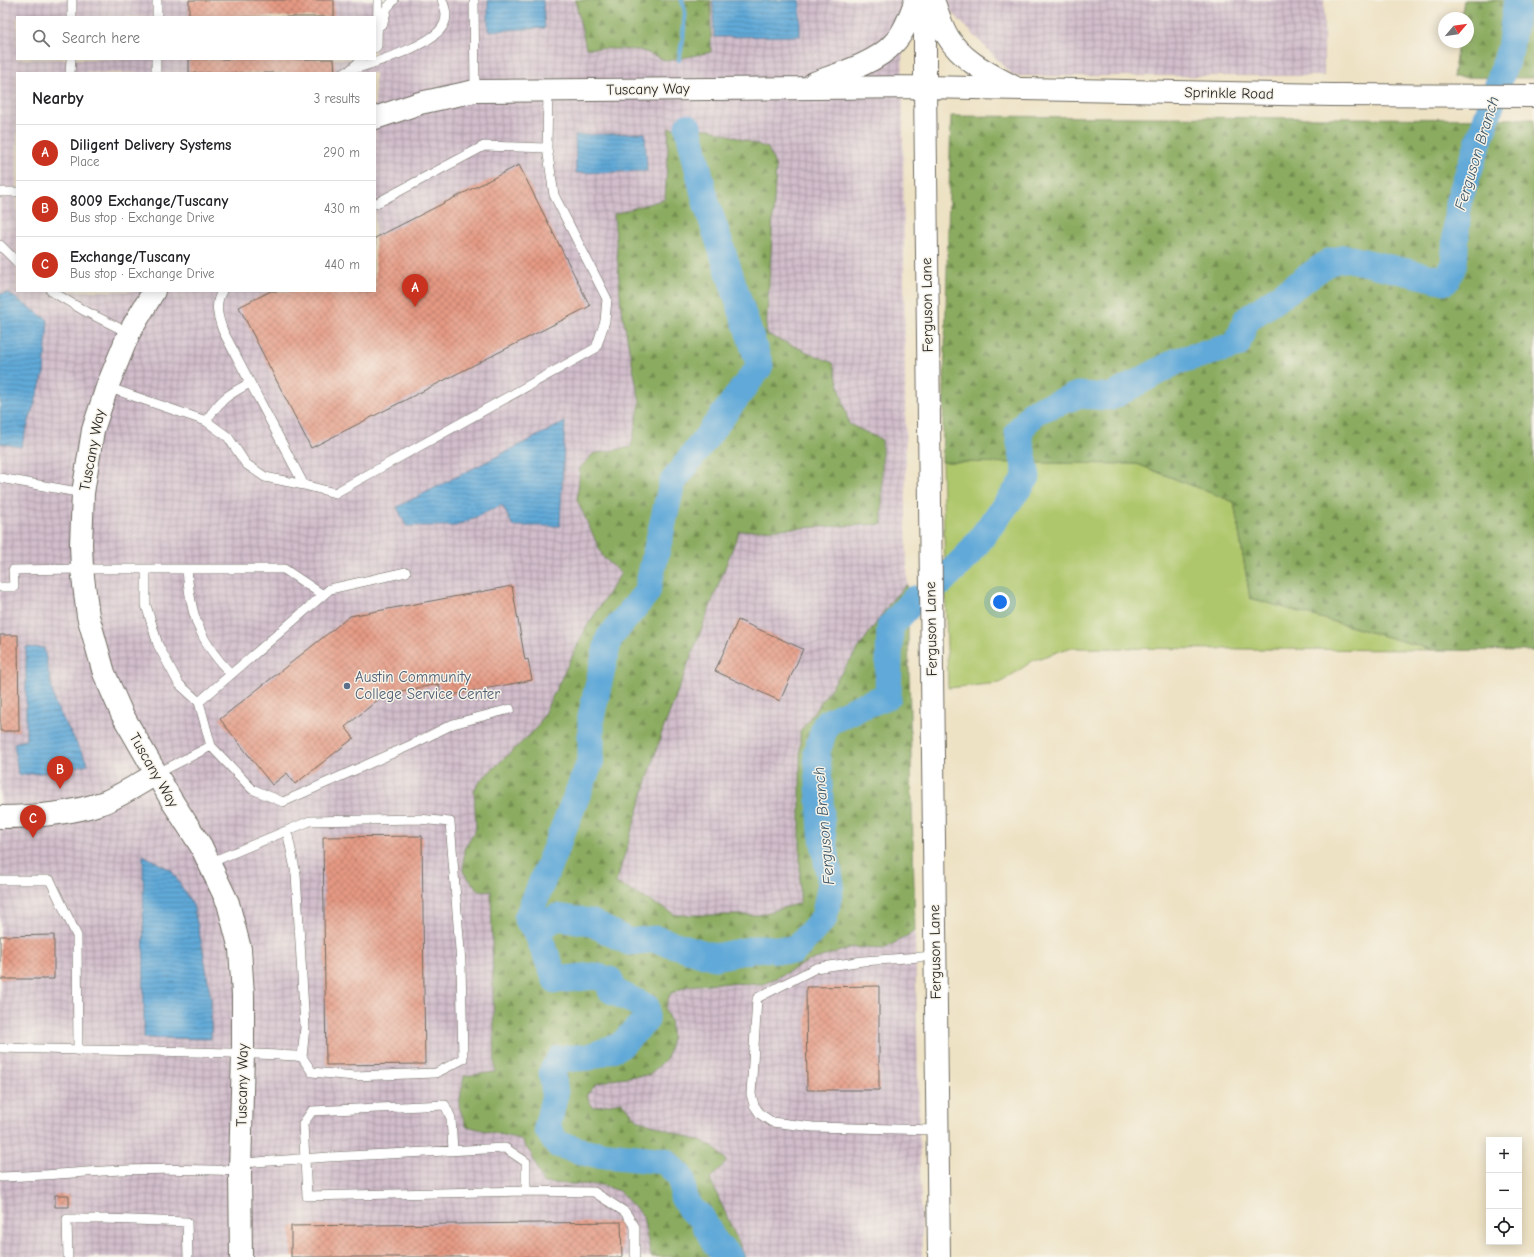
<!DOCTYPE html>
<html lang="en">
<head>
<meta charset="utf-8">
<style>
	:root { --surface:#fff; --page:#f6f6f6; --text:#202124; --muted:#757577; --line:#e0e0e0; --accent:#c8321e }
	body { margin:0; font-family:"Comic Neue",sans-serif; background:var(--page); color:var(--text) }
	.controls { position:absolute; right:12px; bottom:12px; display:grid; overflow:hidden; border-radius:0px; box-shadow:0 2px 10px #0003 }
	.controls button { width:36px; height:36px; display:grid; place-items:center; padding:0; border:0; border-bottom:1px solid var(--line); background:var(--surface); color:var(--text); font:20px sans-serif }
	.compass { position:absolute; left:1438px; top:12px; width:36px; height:36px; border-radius:50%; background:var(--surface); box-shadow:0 2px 10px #0003; rotate:61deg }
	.you { position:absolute; left:1000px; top:602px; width:14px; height:14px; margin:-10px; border:3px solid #fff; border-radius:50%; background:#1a73e8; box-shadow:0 0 0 6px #1a73e833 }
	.badge { display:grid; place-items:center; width:26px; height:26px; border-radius:50%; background:var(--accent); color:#fff; font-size:13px; font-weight:700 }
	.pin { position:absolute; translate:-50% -33px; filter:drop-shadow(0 1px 2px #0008) }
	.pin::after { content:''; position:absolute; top:21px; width:14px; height:12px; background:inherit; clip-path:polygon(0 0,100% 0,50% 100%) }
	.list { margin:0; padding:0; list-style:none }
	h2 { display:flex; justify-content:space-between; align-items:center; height:52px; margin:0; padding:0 16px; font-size:17px }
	h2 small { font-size:13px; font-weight:400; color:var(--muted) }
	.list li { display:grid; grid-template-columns:26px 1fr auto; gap:12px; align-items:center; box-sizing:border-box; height:56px; padding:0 16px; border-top:1px solid var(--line) }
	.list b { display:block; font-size:15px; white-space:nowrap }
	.list p { margin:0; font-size:13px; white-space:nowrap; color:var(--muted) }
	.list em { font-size:13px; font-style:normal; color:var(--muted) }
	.icon { flex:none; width:22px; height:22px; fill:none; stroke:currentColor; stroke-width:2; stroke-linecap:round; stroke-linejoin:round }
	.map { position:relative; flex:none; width:1534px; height:1257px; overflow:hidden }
	.search { position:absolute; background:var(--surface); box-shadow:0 2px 10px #0003; left:16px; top:16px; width:360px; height:44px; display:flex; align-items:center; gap:10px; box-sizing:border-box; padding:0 14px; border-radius:0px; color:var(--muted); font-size:15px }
	.panel { position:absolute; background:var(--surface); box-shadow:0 2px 10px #0003; left:16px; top:72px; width:360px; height:220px; border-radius:0px }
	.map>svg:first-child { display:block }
</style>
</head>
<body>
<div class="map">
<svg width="1534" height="1257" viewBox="0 0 1534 1257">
	<defs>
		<pattern id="industrial-grid" width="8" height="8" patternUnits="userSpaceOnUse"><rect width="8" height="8" fill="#d1bdcb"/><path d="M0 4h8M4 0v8" fill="none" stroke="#aa9aa5"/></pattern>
		<pattern id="forest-firs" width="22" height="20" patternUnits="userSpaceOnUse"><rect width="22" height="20" fill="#8bac60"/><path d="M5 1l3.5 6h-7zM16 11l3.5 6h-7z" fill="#728c4f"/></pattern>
		<pattern id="water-rules" width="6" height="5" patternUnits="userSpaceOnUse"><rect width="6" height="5" fill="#61a9d8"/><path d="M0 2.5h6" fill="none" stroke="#508aaf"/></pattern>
		<pattern id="building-cross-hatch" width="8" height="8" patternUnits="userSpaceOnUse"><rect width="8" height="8" fill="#e59983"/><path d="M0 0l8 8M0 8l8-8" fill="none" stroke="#ba7d6b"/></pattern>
	</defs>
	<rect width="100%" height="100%" fill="#f7f3e8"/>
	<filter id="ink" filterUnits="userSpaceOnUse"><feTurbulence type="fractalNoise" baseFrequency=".025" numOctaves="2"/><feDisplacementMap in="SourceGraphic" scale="8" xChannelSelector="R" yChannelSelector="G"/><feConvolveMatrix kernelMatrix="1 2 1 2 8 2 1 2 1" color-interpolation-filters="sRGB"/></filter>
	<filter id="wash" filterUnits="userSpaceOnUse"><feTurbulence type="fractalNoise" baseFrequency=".012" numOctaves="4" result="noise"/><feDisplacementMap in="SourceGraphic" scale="16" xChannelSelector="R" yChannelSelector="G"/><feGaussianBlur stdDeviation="0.9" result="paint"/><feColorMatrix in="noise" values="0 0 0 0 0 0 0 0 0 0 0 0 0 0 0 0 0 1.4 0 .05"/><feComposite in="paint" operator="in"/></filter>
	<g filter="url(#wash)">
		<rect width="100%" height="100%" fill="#eee2c4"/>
		<path fill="url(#industrial-grid)" fill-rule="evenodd" d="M 0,0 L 902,0 L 906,519 L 922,1257 L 0,1257 ZM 17,17 L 375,17 L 375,59 L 17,59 ZM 17,73 L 375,73 L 375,291 L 17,291 Z
			M 948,0 L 1324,0 L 1324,76 L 1013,76 L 948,8 Z"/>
		<path fill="#afc76c" stroke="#6d794c" d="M 942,462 L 1137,464 L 1234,502 L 1250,598 L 1433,650 L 1069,648 L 1034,660 L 1000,683 L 948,688 Z"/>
		<path fill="url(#forest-firs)" stroke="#5b6c46" d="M 575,0 L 711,0 L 711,52 L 668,61 L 640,50 L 586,48 Z
			M 1464,0 L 1534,0 L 1534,78 L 1453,77 L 1458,42 L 1468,42 L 1468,18 L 1461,18 Z
			M 951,116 L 1534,119 L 1534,651 L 1433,650 L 1250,598 L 1234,502 L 1137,464 L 942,462 Z
			M 669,128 L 711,129 L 768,148 L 776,167 L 766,334 L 833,363 L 849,424 L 882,440 L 882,524 L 739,531 L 661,735 L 616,883 L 676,915 L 758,915 L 800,903 L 800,732 L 893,599 L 907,584 L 915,931 L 884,949 L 853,947 L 809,961 L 764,984 L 719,983 L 687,986 L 670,994 L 665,1009 L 670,1021 L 672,1038 L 667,1058 L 649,1075 L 617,1078 L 596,1084 L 587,1095 L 592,1107 L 622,1102 L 637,1119 L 713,1146 L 727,1161 L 710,1179 L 745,1257 L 651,1257 L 643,1216 L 619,1191 L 602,1185 L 543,1183 L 532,1155 L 520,1139 L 466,1126 L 459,1106 L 464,1076 L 495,1072 L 491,890 L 479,891 L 463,872 L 464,849 L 476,829 L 474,790 L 482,779 L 537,728 L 586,628 L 621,573 L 603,557 L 577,500 L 580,468 L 593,454 L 631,447 L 640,403 L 621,307 L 614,214 L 665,199 Z"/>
		<path fill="url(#water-rules)" stroke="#466a82" d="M 488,0 L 543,0 L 545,28 L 488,31 Z
			M 713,0 L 800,0 L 800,36 L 714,37 Z
			M 645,133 L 647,171 L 576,173 L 575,135 Z
			M 8,293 L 48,320 L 44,373 L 21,447 L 0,443 L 0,294 Z
			M 565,422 L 560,526 L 513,526 L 502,505 L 456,526 L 406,526 L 397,507 Z
			M 26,647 L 44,648 L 55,704 L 88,764 L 53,772 L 18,775 L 14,743 L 26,740 Z
			M 143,855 L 171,870 L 193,905 L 203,950 L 211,999 L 211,1039 L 144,1038 Z"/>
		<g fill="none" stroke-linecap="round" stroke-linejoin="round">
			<path stroke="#61a9d8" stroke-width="4.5" d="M 679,60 L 683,38 L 685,12 L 682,0"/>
			<path stroke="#61a9d8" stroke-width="27" d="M 688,127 L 706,202 L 760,366 L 672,483 L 647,592 L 609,638 L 591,717 L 591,760 L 527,919 L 536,930 L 556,980 L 594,976 L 610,980 L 611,990 L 646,1007 L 646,1020 L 620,1046 L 589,1057 L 560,1059 L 552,1072 L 555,1094 L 547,1128 L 557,1144 L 588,1153 L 665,1161 L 682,1178 L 683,1197 L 691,1210 L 701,1217 L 716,1245 L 730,1257
				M 940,583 L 969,554 L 1027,477 L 1018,432 L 1034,412 L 1078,395 L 1111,397 L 1177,361 L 1237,345 L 1246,320 L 1329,262 L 1346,258 L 1446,281 L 1454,265 L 1458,203 L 1510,49 L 1517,0
				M 536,930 L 557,917 L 590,922 L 629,942 L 655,939 L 715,957 L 760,948 L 794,951 L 824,918 L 831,884 L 822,831 L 817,752 L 826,723 L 860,707 L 888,696 L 890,627 L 915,599"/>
		</g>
		<g id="blocks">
			<path fill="url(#building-cross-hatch)" d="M 189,0 L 334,0 L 334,17 L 189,17 Z
				M 189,59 L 334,59 L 335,73 L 189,73 Z
				M 519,165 L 590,306 L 311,448 L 239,307 L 271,291 L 375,291 L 375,238 Z
				M 512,586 L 525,660 L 528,659 L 532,680 L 441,697 L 439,684 L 385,694 L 345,727 L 354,738 L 295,784 L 287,773 L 272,785 L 220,719 L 350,616 Z
				M 738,620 L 803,649 L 780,701 L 715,671 Z
				M 0,635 L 18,635 L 19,731 L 0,731 Z
				M 422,836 L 425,1064 L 326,1065 L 323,837 Z
				M 54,935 L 54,979 L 0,979 L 0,936 Z
				M 879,986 L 879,1090 L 807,1090 L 806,987 Z
				M 55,1195 L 69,1195 L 69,1207 L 55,1207 Z
				M 621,1222 L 622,1257 L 291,1257 L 291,1226 Z"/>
		</g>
	</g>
	<g filter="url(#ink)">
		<use href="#blocks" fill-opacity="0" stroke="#6f6b61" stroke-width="1"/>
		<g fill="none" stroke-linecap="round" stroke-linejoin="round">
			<defs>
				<path id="service" d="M 474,0 L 475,91
					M 72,17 L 72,0
					M 157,17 L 157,0
					M 378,27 L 383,23 L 387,8 L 394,0
					M 375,48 L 377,46 L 378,0
					M 349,71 C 372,63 434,46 444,24 C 448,15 445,8 442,0
					M 70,73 L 71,59
					M 156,73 L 156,59
					M 342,73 L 349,71 L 362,59
					M 0,192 L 17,192
					M 375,204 L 484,146 L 547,148
					M 0,245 L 17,262
					M 51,291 L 83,310 L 129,333
					M 222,291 C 214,305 218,317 223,331 L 304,485 L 335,493 L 596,348 L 605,321 L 607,299 L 554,195 L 547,148 L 548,90
					M 107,387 L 206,421 L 228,437 L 246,464 L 265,477 L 304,485
					M 206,421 C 221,399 227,395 250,383
					M 0,478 L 83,493
					M 146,569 L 146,605 L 158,645 L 179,684 L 199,702
					M 187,569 C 190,614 199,641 231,674
					M 0,587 L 14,587 L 13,570 L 82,569 L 284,569 L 323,595
					M 211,746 L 252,789 L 283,802 L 411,745 L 453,724 L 510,709
					M 156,774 L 211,746 L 199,702 L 330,589 L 406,572
					M 287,831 L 296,874 L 305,1027 L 302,1057
					M 0,880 L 50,880 L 77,936 L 78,1051
					M 935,956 L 863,961 L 816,968 L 759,997 L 757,999 L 751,1094 L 754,1105 L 760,1114 L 772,1122 L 813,1127 L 937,1130
					M 0,1048 C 99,1051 198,1050 296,1056 L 302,1057 L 312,1072 L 354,1076 L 436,1073 L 463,1059 L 461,963 L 450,822 L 419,819 L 310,821 L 209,863
					M 453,1150 L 451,1118 L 445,1105 L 312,1111 L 303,1124 L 307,1196 L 526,1191
					M 241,1163 L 329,1157 L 505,1148 L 526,1162 L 526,1191 L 594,1192 L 625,1212 L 635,1227 L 635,1257
					M 0,1177 C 35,1176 69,1173 103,1171 C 149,1168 195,1169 240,1171
					M 68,1257 L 67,1219 L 106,1219 L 187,1222 L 188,1257"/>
				<path id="tertiary" d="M 925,0 L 925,87 L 939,1257
					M 933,0 C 938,13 941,26 948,37 C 962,61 990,74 1014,87
					M 814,83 C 838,74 876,63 893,44 C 905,32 910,15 916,0
					M 375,118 L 420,103 L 475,91 L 925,87 L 1332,95 L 1534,96
					M 154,291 L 129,333 L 107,387 L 93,430 L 83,493 L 81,544 L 82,569 L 88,616 L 104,673 L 122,714 L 172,801 L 201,846 L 228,903 L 240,949 L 243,995 L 243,1053 L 240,1171 L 241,1257
					M 0,817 C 35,817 69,814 102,803 C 119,797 140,783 156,774"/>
			</defs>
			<use href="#service" stroke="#6f6b61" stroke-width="10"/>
			<use href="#tertiary" stroke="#6f6b61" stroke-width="24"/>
			<use href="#service" stroke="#fff" stroke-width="9"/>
			<use href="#tertiary" stroke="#fff" stroke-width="22"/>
		</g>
	</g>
	<circle fill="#5c6f8a" stroke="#f7f3e8" stroke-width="1.5" cx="347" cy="686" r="4"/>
	<g text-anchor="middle" stroke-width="3" stroke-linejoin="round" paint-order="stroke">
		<g font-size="15" fill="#2b2b2b" stroke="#f7f3e8">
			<text transform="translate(648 89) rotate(-1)" y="5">Tuscany Way</text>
			<text transform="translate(1229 93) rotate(1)" y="5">Sprinkle Road</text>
			<text transform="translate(927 305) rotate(-91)" y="5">Ferguson Lane</text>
			<text transform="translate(92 450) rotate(-79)" y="5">Tuscany Way</text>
			<text transform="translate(931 629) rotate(-91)" y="5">Ferguson Lane</text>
			<text transform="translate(154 770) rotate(60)" y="5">Tuscany Way</text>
			<text transform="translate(935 952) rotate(-91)" y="5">Ferguson Lane</text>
			<text transform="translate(242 1085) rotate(-89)" y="5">Tuscany Way</text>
		</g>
		<g font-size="15" fill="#4e5e75" stroke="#f7f3e8" text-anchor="start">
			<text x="355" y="682">Austin Community<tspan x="355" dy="17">College Service Center</tspan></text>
		</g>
		<g font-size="16" font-style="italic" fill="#3e5768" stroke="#f7f3e8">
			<text transform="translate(1476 153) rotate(-73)" y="6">Ferguson Branch</text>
			<text transform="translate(823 826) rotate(-95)" y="6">Ferguson Branch</text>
		</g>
	</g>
</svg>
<div class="controls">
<button>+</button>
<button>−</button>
<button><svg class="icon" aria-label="locate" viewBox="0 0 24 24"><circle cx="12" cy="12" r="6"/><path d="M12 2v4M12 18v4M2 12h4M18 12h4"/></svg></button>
</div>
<svg class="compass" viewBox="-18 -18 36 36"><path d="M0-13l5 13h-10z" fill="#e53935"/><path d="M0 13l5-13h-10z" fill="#757577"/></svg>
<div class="you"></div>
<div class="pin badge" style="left:415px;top:307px">A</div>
<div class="pin badge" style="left:60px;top:789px">B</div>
<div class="pin badge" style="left:33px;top:838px">C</div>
<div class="search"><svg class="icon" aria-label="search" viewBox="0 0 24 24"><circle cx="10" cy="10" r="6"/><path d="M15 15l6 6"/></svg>Search here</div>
<section class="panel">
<h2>Nearby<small>3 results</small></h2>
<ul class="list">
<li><span class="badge">A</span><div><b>Diligent Delivery Systems</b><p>Place</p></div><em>290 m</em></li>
<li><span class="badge">B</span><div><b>8009 Exchange/Tuscany</b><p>Bus stop · Exchange Drive</p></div><em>430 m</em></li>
<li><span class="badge">C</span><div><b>Exchange/Tuscany</b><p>Bus stop · Exchange Drive</p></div><em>440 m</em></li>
</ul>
</section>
</div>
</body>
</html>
